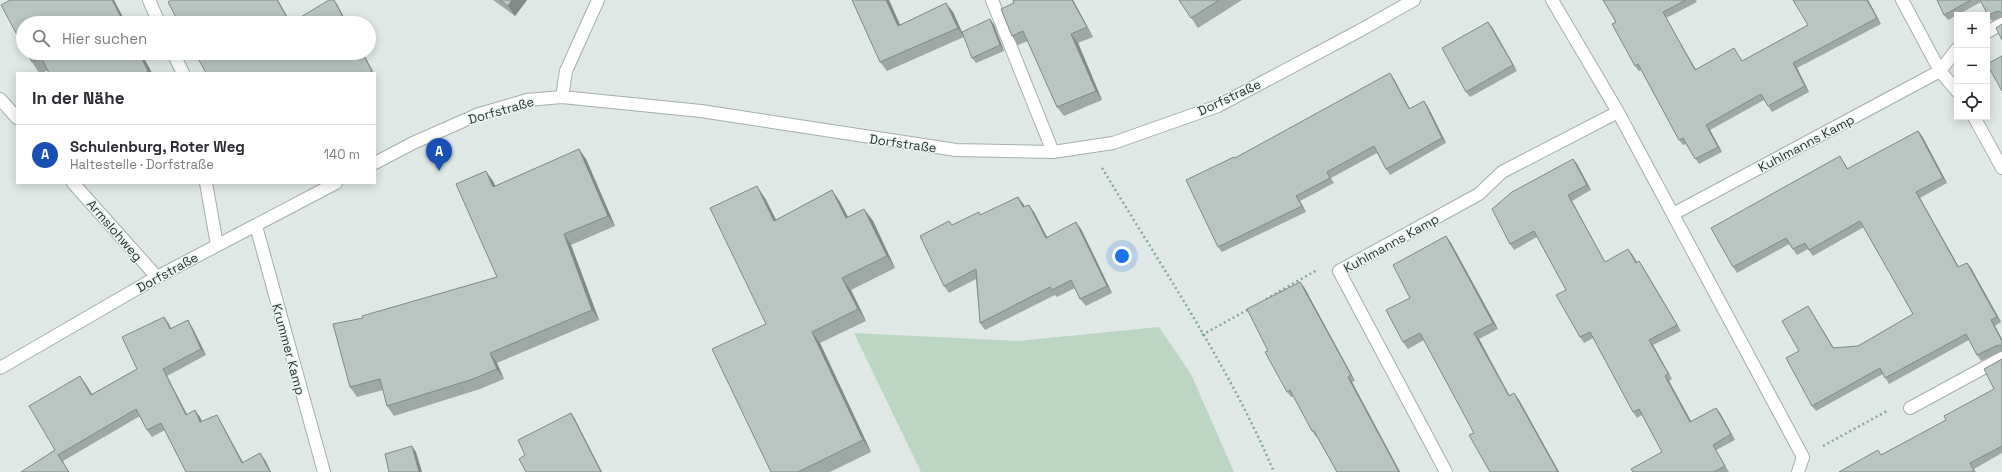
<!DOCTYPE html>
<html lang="de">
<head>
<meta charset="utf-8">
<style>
	:root { --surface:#fff; --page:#f7f7f7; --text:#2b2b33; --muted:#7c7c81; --line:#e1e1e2; --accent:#7c554a }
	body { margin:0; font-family:"Space Grotesk",sans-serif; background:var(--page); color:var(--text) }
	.controls { position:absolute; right:12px; top:12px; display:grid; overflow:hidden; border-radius:0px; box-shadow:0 2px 10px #0003 }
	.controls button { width:36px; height:36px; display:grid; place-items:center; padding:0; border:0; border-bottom:1px solid var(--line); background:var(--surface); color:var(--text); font:20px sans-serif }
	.you { position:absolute; left:1122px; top:256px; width:14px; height:14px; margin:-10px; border:3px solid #fff; border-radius:50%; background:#1a73e8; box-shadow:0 0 0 6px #1a73e833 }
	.badge { display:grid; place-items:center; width:26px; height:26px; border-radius:50%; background:var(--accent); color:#fff; font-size:13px; font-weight:700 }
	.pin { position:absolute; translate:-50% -33px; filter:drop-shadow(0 1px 2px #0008) }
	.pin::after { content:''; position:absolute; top:21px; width:14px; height:12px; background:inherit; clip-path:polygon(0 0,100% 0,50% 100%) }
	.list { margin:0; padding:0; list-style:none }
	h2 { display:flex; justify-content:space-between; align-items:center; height:52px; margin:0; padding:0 16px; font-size:17px }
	h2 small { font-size:13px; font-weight:400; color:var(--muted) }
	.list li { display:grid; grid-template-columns:26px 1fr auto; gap:12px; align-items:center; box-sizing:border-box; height:60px; padding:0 16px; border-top:1px solid var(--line) }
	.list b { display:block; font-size:15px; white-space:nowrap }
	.list p { margin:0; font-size:13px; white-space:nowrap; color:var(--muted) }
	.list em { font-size:13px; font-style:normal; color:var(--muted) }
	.icon { flex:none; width:22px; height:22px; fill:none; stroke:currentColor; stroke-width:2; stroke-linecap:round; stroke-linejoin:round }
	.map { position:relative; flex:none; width:2002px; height:472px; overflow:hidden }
	.search { position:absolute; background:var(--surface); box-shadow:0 2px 10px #0003; left:16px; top:16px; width:360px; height:44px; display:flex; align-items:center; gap:10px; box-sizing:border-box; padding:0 14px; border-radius:22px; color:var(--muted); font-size:15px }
	.panel { position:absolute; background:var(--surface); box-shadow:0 2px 10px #0003; left:16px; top:72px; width:360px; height:112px; border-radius:0px }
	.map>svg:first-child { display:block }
</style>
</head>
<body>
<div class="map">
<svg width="2002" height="472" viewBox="0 0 2002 472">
	<rect width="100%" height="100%" fill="#dfe8e5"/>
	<path fill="#bbd7c3" d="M 1159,327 L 1191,374 L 1234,472 L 921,472 L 854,333 L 1018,341 Z"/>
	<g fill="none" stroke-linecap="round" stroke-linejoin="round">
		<defs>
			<path id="service" d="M 149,0 L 159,23
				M 992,0 L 1053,152
				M 173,53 L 183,73
				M 206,183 L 217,245"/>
			<path id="minor" d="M 1552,0 L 1618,112 L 1803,457 L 1798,472
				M 1902,0 L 1940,71 L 1957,91
				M 1987,32 L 2002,24
				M 562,97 L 566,71 L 598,0
				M 0,99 L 17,118
				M 1974,117 L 2002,168
				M 375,163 L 413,143 L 479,114 L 527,100 L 562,97 L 701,111 L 956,150 L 1053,152 L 1113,143 L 1218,106 L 1359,31 L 1414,0
				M 73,183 L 157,277
				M 1673,214 L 1940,71 L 1957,49
				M 256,226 L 324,472
				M 0,368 L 157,277 L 336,183
				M 1910,408 L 2002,358
				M 1446,472 L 1339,271 L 1479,194 L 1502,172 L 1618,112"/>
		</defs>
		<use href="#service" stroke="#a3afac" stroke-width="14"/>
		<use href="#minor" stroke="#a3afac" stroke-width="14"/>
		<path stroke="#84a89e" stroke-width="2.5" stroke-dasharray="2 3" stroke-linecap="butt" d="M 1102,168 C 1161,266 1229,366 1274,472
			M 1266,299 L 1317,270
			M 1202,335 L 1249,309
			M 1823,446 L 1887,411"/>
		<use href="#service" stroke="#fff" stroke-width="12"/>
		<use href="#minor" stroke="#fff" stroke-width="12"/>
	</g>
	<path fill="#9ea9a6" d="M 493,0 L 527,0 L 515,16 Z
		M 852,0 L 889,0 L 900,25 L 953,12 L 964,36 L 990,19 L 994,25 L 1004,51 L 976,63 L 972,58 L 964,37 L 887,71 L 880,62 Z
		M 1013,0 L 1073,0 L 1093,37 L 1078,43 L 1102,100 L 1064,116 L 1057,107 L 1028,41 L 1018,45 L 1012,36 L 1014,3 Z
		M 1179,0 L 1242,0 L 1198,28 Z
		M 1603,0 L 1696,0 L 1697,2 L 1666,18 L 1696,70 L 1734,48 L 1742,61 L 1808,25 L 1868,0 L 1881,24 L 1797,68 L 1809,92 L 1772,112 L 1764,100 L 1710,130 L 1722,152 L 1699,164 L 1686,144 L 1683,145 L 1679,140 L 1641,70 L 1639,71 L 1635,66 L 1616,22 Z
		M 1937,0 L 2002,0 L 2002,17 L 1992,21 L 1988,15 L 1981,2 L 1948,20 L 1944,15 Z
		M 1492,27 L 1517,71 L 1470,97 L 1466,92 Z
		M 27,53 L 141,53 L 152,73 L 49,73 L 48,70 L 42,73 L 39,73 L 32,62 Z
		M 1394,79 L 1410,109 L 1424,101 L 1428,107 L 1446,143 L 1390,175 L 1386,169 L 1377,153 L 1331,178 L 1334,183 L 1300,201 L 1306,212 L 1222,252 L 1218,247 L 1235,158 Z
		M 1918,131 L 1922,136 L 1947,183 L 1920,198 L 1959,267 L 1967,263 L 1971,268 L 2001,322 L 1995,326 L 2002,339 L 2002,351 L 1981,361 L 1977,355 L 1969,340 L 1889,384 L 1883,374 L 1816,411 L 1812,406 L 1799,351 L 1808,306 L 1834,348 L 1858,346 L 1913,314 L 1864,227 L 1813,256 L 1808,249 L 1797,255 L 1789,244 L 1737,273 L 1733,267 L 1844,162 L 1848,169 Z
		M 586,159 L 615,226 L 571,245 L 599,320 L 497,363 L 504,379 L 480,389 L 394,416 L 387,406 L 383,390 L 357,397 L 350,387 L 363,318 L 497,277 L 493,181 L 495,186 Z
		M 1573,159 L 1577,164 L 1591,190 L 1572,201 L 1605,262 L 1632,254 L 1637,262 L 1643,267 L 1681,331 L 1653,345 L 1672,379 L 1669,381 L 1691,421 L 1716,408 L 1720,413 L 1735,440 L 1716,450 L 1729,472 L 1633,472 L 1662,452 L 1642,415 L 1637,418 L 1633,412 L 1593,338 L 1584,343 L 1580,337 L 1566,290 L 1537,237 L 1514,250 L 1510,244 Z
		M 832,190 L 840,202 L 848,217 L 864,209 L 873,221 L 895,268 L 851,290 L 866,321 L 820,343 L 871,452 L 830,472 L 771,472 L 766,324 L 765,198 L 776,220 Z
		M 1018,197 L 1025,207 L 1034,212 L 1047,237 L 1081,229 L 1112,293 L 1086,306 L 1080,299 L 1075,288 L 1057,297 L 1055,295 L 985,330 L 980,323 L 976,279 L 949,293 L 944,286 L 949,221 L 952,225 L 981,215 Z
		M 1446,236 L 1451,243 L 1498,329 L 1479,339 L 1510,396 L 1514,393 L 1519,400 L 1559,472 L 1490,472 L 1474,433 L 1424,340 L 1408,349 L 1403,342 L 1410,298 Z
		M 1304,287 L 1355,381 L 1352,382 L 1400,472 L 1337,472 L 1317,437 L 1316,437 L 1312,431 L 1294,396 L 1291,397 L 1287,392 L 1268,351 Z
		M 164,317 L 171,328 L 192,327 L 206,355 L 167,376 L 187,415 L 200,417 L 201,421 L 221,422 L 243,462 L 265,460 L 271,472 L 186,472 L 165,430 L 152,437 L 147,430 L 140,416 L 63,461 L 69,472 L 21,472 L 55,450 L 85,383 L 92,394 L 137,369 Z
		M 2002,359 L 2002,453 L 1974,469 L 1976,472 L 1839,472 L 1881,455 L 1946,420 L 1994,389 Z"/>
	<path fill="#818a87" d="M 112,0 L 114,0 L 126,23 L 124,23 Z
		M 277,0 L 278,0 L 291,23 L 290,23 Z
		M 334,0 L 337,4 L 347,23 L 346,23 Z
		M 512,0 L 527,0 L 515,16 L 508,6 Z
		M 886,0 L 889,0 L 905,36 L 898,26 Z
		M 1072,0 L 1073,0 L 1093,37 L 1087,27 Z
		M 1867,0 L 1868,0 L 1881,24 L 1877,18 Z
		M 946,3 L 953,12 L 964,37 L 958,28 Z
		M 1663,12 L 1666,18 L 1699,75 L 1695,70 Z
		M 990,19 L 994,25 L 1004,51 L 1000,45 Z
		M 1488,22 L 1492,27 L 1517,71 L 1513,65 Z
		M 1071,34 L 1078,43 L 1102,100 L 1096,91 Z
		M 139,53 L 141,53 L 152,73 L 150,73 L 148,71 Z
		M 362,53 L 363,53 L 374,73 L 372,71 Z
		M 1793,63 L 1797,68 L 1809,92 L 1805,86 Z
		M 1390,73 L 1394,79 L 1413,115 L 1409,109 Z
		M 1424,101 L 1428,107 L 1446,143 L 1442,138 Z
		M 1706,125 L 1710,130 L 1722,152 L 1718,147 Z
		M 1918,131 L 1922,136 L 1947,183 L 1943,178 Z
		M 579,149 L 586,159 L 615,226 L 608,216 Z
		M 1573,159 L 1577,164 L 1591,190 L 1587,185 Z
		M 486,171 L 493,181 L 500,197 L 493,187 Z
		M 757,186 L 765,198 L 782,232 L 774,221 Z
		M 832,190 L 840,202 L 855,230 L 846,218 Z
		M 1916,192 L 1920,198 L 1962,273 L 1958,267 Z
		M 1568,195 L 1572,201 L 1608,268 L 1605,262 Z
		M 1296,196 L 1300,201 L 1306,212 L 1302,206 Z
		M 1018,197 L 1024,205 L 1028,215 L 1023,207 Z
		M 1029,205 L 1034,212 L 1051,245 L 1046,238 Z
		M 864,209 L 873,221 L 895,268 L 887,256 Z
		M 1076,222 L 1081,229 L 1112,293 L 1107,286 Z
		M 564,234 L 571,245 L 599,320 L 592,310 Z
		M 1446,236 L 1451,243 L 1498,329 L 1493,323 Z
		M 1628,249 L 1632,254 L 1640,268 L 1636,263 Z
		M 1639,261 L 1643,267 L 1681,331 L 1677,325 Z
		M 1967,263 L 1971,268 L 2001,322 L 1997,317 Z
		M 842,278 L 851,290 L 866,321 L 858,309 Z
		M 1300,282 L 1304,287 L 1355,381 L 1351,375 Z
		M 1808,306 L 1812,312 L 1837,354 L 1833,348 Z
		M 164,317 L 169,324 L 174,336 L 170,329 Z
		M 188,320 L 192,327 L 206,355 L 201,349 Z
		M 1991,320 L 1995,326 L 2002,339 L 2002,341 Z
		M 812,332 L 820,343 L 871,452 L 863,440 Z
		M 1474,333 L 1479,339 L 1513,403 L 1509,396 Z
		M 1649,340 L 1653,345 L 1672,379 L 1668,373 Z
		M 490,353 L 497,363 L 504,379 L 497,369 Z
		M 163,369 L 167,376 L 191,422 L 186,415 Z
		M 80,376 L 85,383 L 96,401 L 91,395 Z
		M 1665,376 L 1669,381 L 1694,427 L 1690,422 Z
		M 1348,377 L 1352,382 L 1400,472 L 1399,472 Z
		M 1514,393 L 1519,400 L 1559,472 L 1558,472 Z
		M 1716,408 L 1720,413 L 1735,440 L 1731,434 Z
		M 195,410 L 200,417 L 205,428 L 200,422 Z
		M 571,413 L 575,419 L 602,472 L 601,472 Z
		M 217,415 L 221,422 L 246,469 L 242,463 Z
		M 412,446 L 416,452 L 422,472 L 419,472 Z
		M 260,453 L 265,460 L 271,472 L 270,472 Z"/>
	<path fill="#b8c5c1" stroke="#818a87" d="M 10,0 L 112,0 L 124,23 L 23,23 L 23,46 L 1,5 Z
		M 171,0 L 277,0 L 290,23 L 179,23 L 168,2 Z
		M 329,0 L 334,0 L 346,23 L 291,23 Z
		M 500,0 L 512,0 L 508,6 Z
		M 852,0 L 886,0 L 898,26 L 946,3 L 958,28 L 880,62 Z
		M 1013,0 L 1072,0 L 1087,27 L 1071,34 L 1096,91 L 1057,107 L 1023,31 L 1012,36 L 1001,9 L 1014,3 Z
		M 1179,0 L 1219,0 L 1191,18 Z
		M 1603,0 L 1686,0 L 1663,12 L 1695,70 L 1734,48 L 1742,61 L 1808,25 L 1793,0 L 1867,0 L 1877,18 L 1793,63 L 1805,86 L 1768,106 L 1761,94 L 1706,125 L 1718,147 L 1695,159 L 1683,138 L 1679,140 L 1638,64 L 1635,66 L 1612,24 L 1616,22 Z
		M 1937,0 L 1971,0 L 1944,15 Z
		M 1980,0 L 2002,0 L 2002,13 L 1998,11 L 1988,15 Z
		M 990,19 L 1000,45 L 972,58 L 962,32 Z
		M 1488,22 L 1513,65 L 1466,92 L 1442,48 Z
		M 2002,24 L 2002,40 L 1996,28 Z
		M 27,53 L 139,53 L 148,71 L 145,73 L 49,73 L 41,57 L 32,62 Z
		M 195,53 L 362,53 L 372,71 L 369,73 L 206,73 Z
		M 2002,56 L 2002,91 L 1987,64 Z
		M 1390,73 L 1409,109 L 1424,101 L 1442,138 L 1386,169 L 1374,146 L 1327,172 L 1330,178 L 1296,196 L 1302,206 L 1218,247 L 1186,180 L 1234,157 L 1235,158 Z
		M 1918,131 L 1943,178 L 1916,192 L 1958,267 L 1967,263 L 1997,317 L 1991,320 L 2002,341 L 2002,346 L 1998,345 L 1977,355 L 1966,334 L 1885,378 L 1880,368 L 1812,406 L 1786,358 L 1799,351 L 1782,321 L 1808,306 L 1833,348 L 1858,346 L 1913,314 L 1860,221 L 1809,250 L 1805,243 L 1793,249 L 1786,238 L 1733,267 L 1711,228 L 1840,156 L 1847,169 Z
		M 579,149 L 608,216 L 564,234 L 592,310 L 490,353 L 497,369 L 473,379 L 387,406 L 380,379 L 350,387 L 333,324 L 363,318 L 362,316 L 497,277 L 456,184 L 486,171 L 493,187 Z
		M 1573,159 L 1587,185 L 1568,195 L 1605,262 L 1628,249 L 1636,263 L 1639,261 L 1677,325 L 1649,340 L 1668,373 L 1665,376 L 1690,422 L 1716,408 L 1731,434 L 1713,445 L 1725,466 L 1714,472 L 1633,472 L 1631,469 L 1662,452 L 1639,409 L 1633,412 L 1590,332 L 1580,337 L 1556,295 L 1566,290 L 1534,231 L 1510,244 L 1492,209 L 1512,192 Z
		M 757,186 L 774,221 L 832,190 L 846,218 L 864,209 L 887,256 L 842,278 L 858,309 L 812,332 L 863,440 L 798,472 L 771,472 L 712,349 L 766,324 L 710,208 Z
		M 1018,197 L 1023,207 L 1029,205 L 1046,238 L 1076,222 L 1107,286 L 1080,299 L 1071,280 L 1052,290 L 1050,287 L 980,323 L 976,269 L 944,286 L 920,236 L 949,221 L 952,225 L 979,212 L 980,215 Z
		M 1446,236 L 1493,323 L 1474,333 L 1509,396 L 1514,393 L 1558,472 L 1490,472 L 1469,435 L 1474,433 L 1420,333 L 1403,342 L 1386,310 L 1410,298 L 1393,265 Z
		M 1300,282 L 1351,375 L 1348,377 L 1399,472 L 1337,472 L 1314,431 L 1312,431 L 1290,390 L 1287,392 L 1265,352 L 1268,351 L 1247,309 Z
		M 164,317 L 170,329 L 188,320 L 201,349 L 163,369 L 186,415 L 195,410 L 200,422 L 217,415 L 242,463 L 260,453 L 270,472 L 186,472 L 161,423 L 147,430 L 136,409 L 58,455 L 69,472 L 21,472 L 55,450 L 29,406 L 80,376 L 91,395 L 137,369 L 122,337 Z
		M 2002,359 L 2002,446 L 1970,463 L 1974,471 L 1972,472 L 1839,472 L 1878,450 L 1881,455 L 1946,420 L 1944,416 L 1994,389 L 1984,369 Z
		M 571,413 L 601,472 L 526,472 L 519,459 L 525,455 L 518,440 Z
		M 412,446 L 419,472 L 389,472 L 385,454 Z"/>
	<g text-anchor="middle" stroke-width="3" stroke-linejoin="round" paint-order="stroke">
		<g font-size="13" fill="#223632" stroke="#eff5f2">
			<text transform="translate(1229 97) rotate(-25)" y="5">Dorfstraße</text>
			<text transform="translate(501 110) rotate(-16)" y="5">Dorfstraße</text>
			<text transform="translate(903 143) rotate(8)" y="5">Dorfstraße</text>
			<text transform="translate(1806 143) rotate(-28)" y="5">Kuhlmanns Kamp</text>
			<text transform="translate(115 230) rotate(49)" y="5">Armslohweg</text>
			<text transform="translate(1391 243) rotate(-29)" y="5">Kuhlmanns Kamp</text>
			<text transform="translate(167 272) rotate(-29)" y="5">Dorfstraße</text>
			<text transform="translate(289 349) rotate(75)" y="5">Krummer Kamp</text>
		</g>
	</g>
</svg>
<div class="controls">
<button>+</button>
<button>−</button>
<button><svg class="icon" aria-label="locate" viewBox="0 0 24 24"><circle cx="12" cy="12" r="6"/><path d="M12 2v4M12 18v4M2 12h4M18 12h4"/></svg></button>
</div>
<div class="you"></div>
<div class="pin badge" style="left:439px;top:171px;background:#1a4fb4">A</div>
<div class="search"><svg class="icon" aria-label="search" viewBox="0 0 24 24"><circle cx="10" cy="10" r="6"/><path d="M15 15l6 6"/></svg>Hier suchen</div>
<section class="panel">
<h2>In der Nähe<small></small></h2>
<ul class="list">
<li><span class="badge" style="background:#1a4fb4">A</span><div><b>Schulenburg, Roter Weg</b><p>Haltestelle · Dorfstraße</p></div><em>140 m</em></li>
</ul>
</section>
</div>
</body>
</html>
